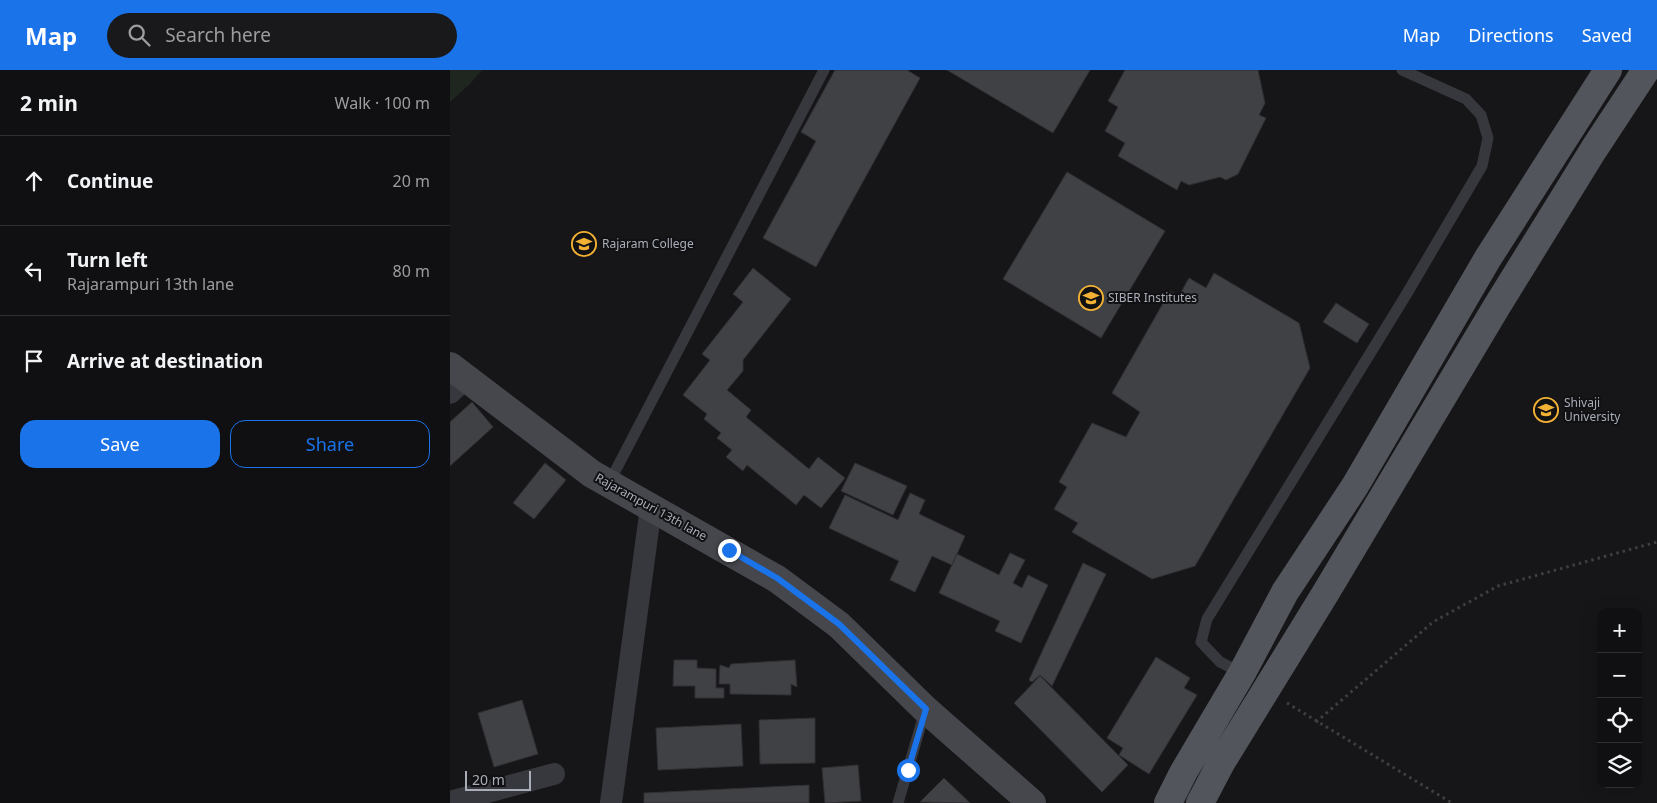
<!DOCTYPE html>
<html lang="en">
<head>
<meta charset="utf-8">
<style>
	:root { --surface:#101012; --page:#19191b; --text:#f1f3f6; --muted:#9c9d9f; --line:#303032; --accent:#1a73e8 }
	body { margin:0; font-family:"Noto Sans",sans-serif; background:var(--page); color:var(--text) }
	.controls { position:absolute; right:15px; bottom:15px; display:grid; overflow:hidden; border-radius:10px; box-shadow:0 5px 20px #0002 }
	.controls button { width:45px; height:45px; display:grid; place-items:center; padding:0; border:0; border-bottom:1px solid var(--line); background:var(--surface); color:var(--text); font:25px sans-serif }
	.scale { position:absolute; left:15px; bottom:12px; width:66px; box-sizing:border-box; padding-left:5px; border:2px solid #a8adb8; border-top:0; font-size:14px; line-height:18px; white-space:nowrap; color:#a8adb8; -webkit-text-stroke:4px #111113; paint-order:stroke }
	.stop { position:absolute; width:15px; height:15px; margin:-11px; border:4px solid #1a73e8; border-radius:50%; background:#fff }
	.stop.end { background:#1a73e8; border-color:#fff; box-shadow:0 1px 5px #0008 }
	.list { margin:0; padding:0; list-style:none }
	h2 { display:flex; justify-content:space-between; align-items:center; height:65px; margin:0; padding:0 20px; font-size:21px }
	h2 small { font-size:16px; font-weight:400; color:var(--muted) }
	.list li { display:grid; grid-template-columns:32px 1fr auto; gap:15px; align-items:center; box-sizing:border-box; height:90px; padding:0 20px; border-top:1px solid var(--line) }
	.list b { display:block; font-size:19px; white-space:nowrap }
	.list p { margin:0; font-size:16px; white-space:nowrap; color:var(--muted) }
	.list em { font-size:16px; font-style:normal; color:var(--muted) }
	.actions { display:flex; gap:10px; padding:15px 20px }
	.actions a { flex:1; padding:11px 0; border:1px solid var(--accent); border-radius:15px; text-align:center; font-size:18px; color:var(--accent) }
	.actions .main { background:var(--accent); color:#fff }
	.icon { flex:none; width:28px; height:28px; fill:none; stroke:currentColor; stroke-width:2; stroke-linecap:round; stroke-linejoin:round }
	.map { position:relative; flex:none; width:1207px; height:733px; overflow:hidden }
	header { display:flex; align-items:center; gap:30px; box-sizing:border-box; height:70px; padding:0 25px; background:var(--accent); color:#fff }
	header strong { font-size:24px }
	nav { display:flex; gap:28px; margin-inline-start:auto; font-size:18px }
	.search { width:350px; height:45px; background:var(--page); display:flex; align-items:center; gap:12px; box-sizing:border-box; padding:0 18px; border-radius:28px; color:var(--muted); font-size:19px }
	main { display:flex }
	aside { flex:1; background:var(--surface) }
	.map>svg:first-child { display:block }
</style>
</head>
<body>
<header>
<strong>Map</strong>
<div class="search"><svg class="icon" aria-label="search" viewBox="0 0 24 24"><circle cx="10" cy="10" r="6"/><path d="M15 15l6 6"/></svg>Search here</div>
<nav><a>Map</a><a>Directions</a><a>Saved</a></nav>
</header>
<main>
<aside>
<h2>2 min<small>Walk · 100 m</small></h2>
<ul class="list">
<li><svg class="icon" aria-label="ahead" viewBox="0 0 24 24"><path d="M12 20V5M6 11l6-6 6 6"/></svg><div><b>Continue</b></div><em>20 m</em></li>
<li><svg class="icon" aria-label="left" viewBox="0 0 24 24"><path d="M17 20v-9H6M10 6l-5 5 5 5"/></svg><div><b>Turn left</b><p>Rajarampuri 13th lane</p></div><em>80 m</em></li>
<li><svg class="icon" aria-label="arrive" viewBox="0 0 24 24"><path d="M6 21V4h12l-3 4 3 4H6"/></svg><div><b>Arrive at destination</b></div></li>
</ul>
<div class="actions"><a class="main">Save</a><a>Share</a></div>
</aside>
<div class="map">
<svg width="1207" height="733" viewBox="0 0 1207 733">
	<rect width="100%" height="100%" fill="#161618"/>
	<path fill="#1e261f" d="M 0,0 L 32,0 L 20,14 L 0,32 Z"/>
	<path fill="#404145" stroke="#303034" d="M 385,0 L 457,0 L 470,8 L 366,197 L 313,168 L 366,71 L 351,62 Z
		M 497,0 L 640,0 L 603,63 Z
		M 675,0 L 808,0 L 815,33 L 809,45 L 816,48 L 788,104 L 776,110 L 770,107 L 739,115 L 731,111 L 727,120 L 668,86 L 675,73 L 655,61 L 668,37 L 658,31 Z
		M 617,102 L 715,161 L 651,268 L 553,209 Z
		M 303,198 L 341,229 L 293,290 L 293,301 L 277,320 L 301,340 L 296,347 L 359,399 L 368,387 L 395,408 L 371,438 L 354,425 L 346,435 L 297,395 L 293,401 L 276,387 L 282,380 L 267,368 L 271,363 L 254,349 L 257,344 L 233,325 L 260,290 L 252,284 L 293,232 L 283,224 Z
		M 764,203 L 849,253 L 860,298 L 745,496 L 702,509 L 622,462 L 628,453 L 604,439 L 617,417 L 609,412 L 642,353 L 676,367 L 690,342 L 662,323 L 720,221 L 729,226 L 739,208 L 756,218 Z
		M 886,233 L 919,254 L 907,273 L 873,252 Z
		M 22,332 L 43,357 L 0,396 L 0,352 Z
		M 95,393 L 116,410 L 84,449 L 63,433 Z
		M 405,393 L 457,416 L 443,445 L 391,421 Z
		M 460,423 L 475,430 L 469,444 L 515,466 L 502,495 L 482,486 L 465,522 L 440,510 L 449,491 L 379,458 L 395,425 L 448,450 Z
		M 560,483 L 575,490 L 563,513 L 572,518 L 578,505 L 598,515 L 571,573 L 545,561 L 550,551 L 489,523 L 507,484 L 549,505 Z
		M 633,493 L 656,504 L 602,616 L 590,605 L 582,612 L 579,610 Z
		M 706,587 L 740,608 L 734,618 L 747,625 L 699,704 L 669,685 L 673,678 L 657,668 Z
		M 224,590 L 247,590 L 247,598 L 266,599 L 266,618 L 274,618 L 274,628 L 245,628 L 245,616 L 223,616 Z
		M 345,590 L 347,617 L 341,614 L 341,625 L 280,624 L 280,614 L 269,614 L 270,595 L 279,598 L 281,594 Z
		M 590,606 L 678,695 L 652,722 L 564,633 Z
		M 72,630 L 88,684 L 44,697 L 28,643 Z
		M 365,648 L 365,693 L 310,694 L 309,650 Z
		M 291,654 L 293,696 L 208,700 L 206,658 Z
		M 408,695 L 411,731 L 375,733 L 372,698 Z
		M 494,708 L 520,733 L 470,732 Z
		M 359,715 L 359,733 L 194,733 L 194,723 Z"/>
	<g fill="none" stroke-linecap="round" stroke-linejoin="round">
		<path stroke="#3d3f44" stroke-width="3" stroke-dasharray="2.5 4" stroke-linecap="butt" d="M 837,633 L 1002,733
			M 866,652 L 983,552 L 1048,516 L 1207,472"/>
		<path stroke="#37383d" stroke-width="11" d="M 159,413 L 374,0
			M 792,603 L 770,592 L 751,572 L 757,549 L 956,225 L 1032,96 L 1038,68 L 1031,45 L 1016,29 L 952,0
			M 448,733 L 475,641"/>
		<path stroke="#37383d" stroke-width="22" d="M 0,323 L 16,308
			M 0,732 L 104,704
			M 161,733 L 201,437"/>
		<path stroke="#45474d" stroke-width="28" d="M 0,296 L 142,404 L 327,509 L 389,555 L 475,639 L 582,733"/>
		<path stroke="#53555c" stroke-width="28" d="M 718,733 L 733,703 L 792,603 L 835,522 L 905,416 L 1038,188 L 1158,0
			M 750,733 L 771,693 L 875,524 L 1047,236 L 1144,79 L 1196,0"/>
	</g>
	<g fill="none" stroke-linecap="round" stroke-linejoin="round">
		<path stroke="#1a73e8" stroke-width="6" d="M 279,480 L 327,508 L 389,554 L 476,639 L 458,700"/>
	</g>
	<defs>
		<symbol id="university-ring" viewBox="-11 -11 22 22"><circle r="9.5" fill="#111113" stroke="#f2b134" stroke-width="1.5"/><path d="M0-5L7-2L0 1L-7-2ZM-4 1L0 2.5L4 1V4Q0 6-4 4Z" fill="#f2b134"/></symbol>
	</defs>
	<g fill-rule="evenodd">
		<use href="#university-ring" x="120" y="160" width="28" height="28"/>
		<use href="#university-ring" x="627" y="214" width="28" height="28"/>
		<use href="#university-ring" x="1082" y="326" width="28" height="28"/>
	</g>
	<g text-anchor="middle" stroke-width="4" stroke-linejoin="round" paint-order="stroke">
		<g font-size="12" fill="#a8adb8" stroke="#111113" text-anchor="start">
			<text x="152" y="178">Rajaram College</text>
			<text x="658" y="232">SIBER Institutes</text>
			<text x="1114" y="337">Shivaji<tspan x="1114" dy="14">University</tspan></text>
		</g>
		<g font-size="12" fill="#a8adb8" stroke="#111113">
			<text transform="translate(201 437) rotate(29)" y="4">Rajarampuri 13th lane</text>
		</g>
	</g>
</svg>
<div class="controls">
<button>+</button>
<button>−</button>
<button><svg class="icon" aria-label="locate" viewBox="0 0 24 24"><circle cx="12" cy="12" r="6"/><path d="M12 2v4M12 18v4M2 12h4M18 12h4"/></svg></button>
<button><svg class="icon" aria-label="layers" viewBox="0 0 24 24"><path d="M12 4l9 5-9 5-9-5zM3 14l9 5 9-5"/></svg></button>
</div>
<div class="scale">20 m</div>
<div class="stop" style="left:458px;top:700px"></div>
<div class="stop end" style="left:279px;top:480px"></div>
</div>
</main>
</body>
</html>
